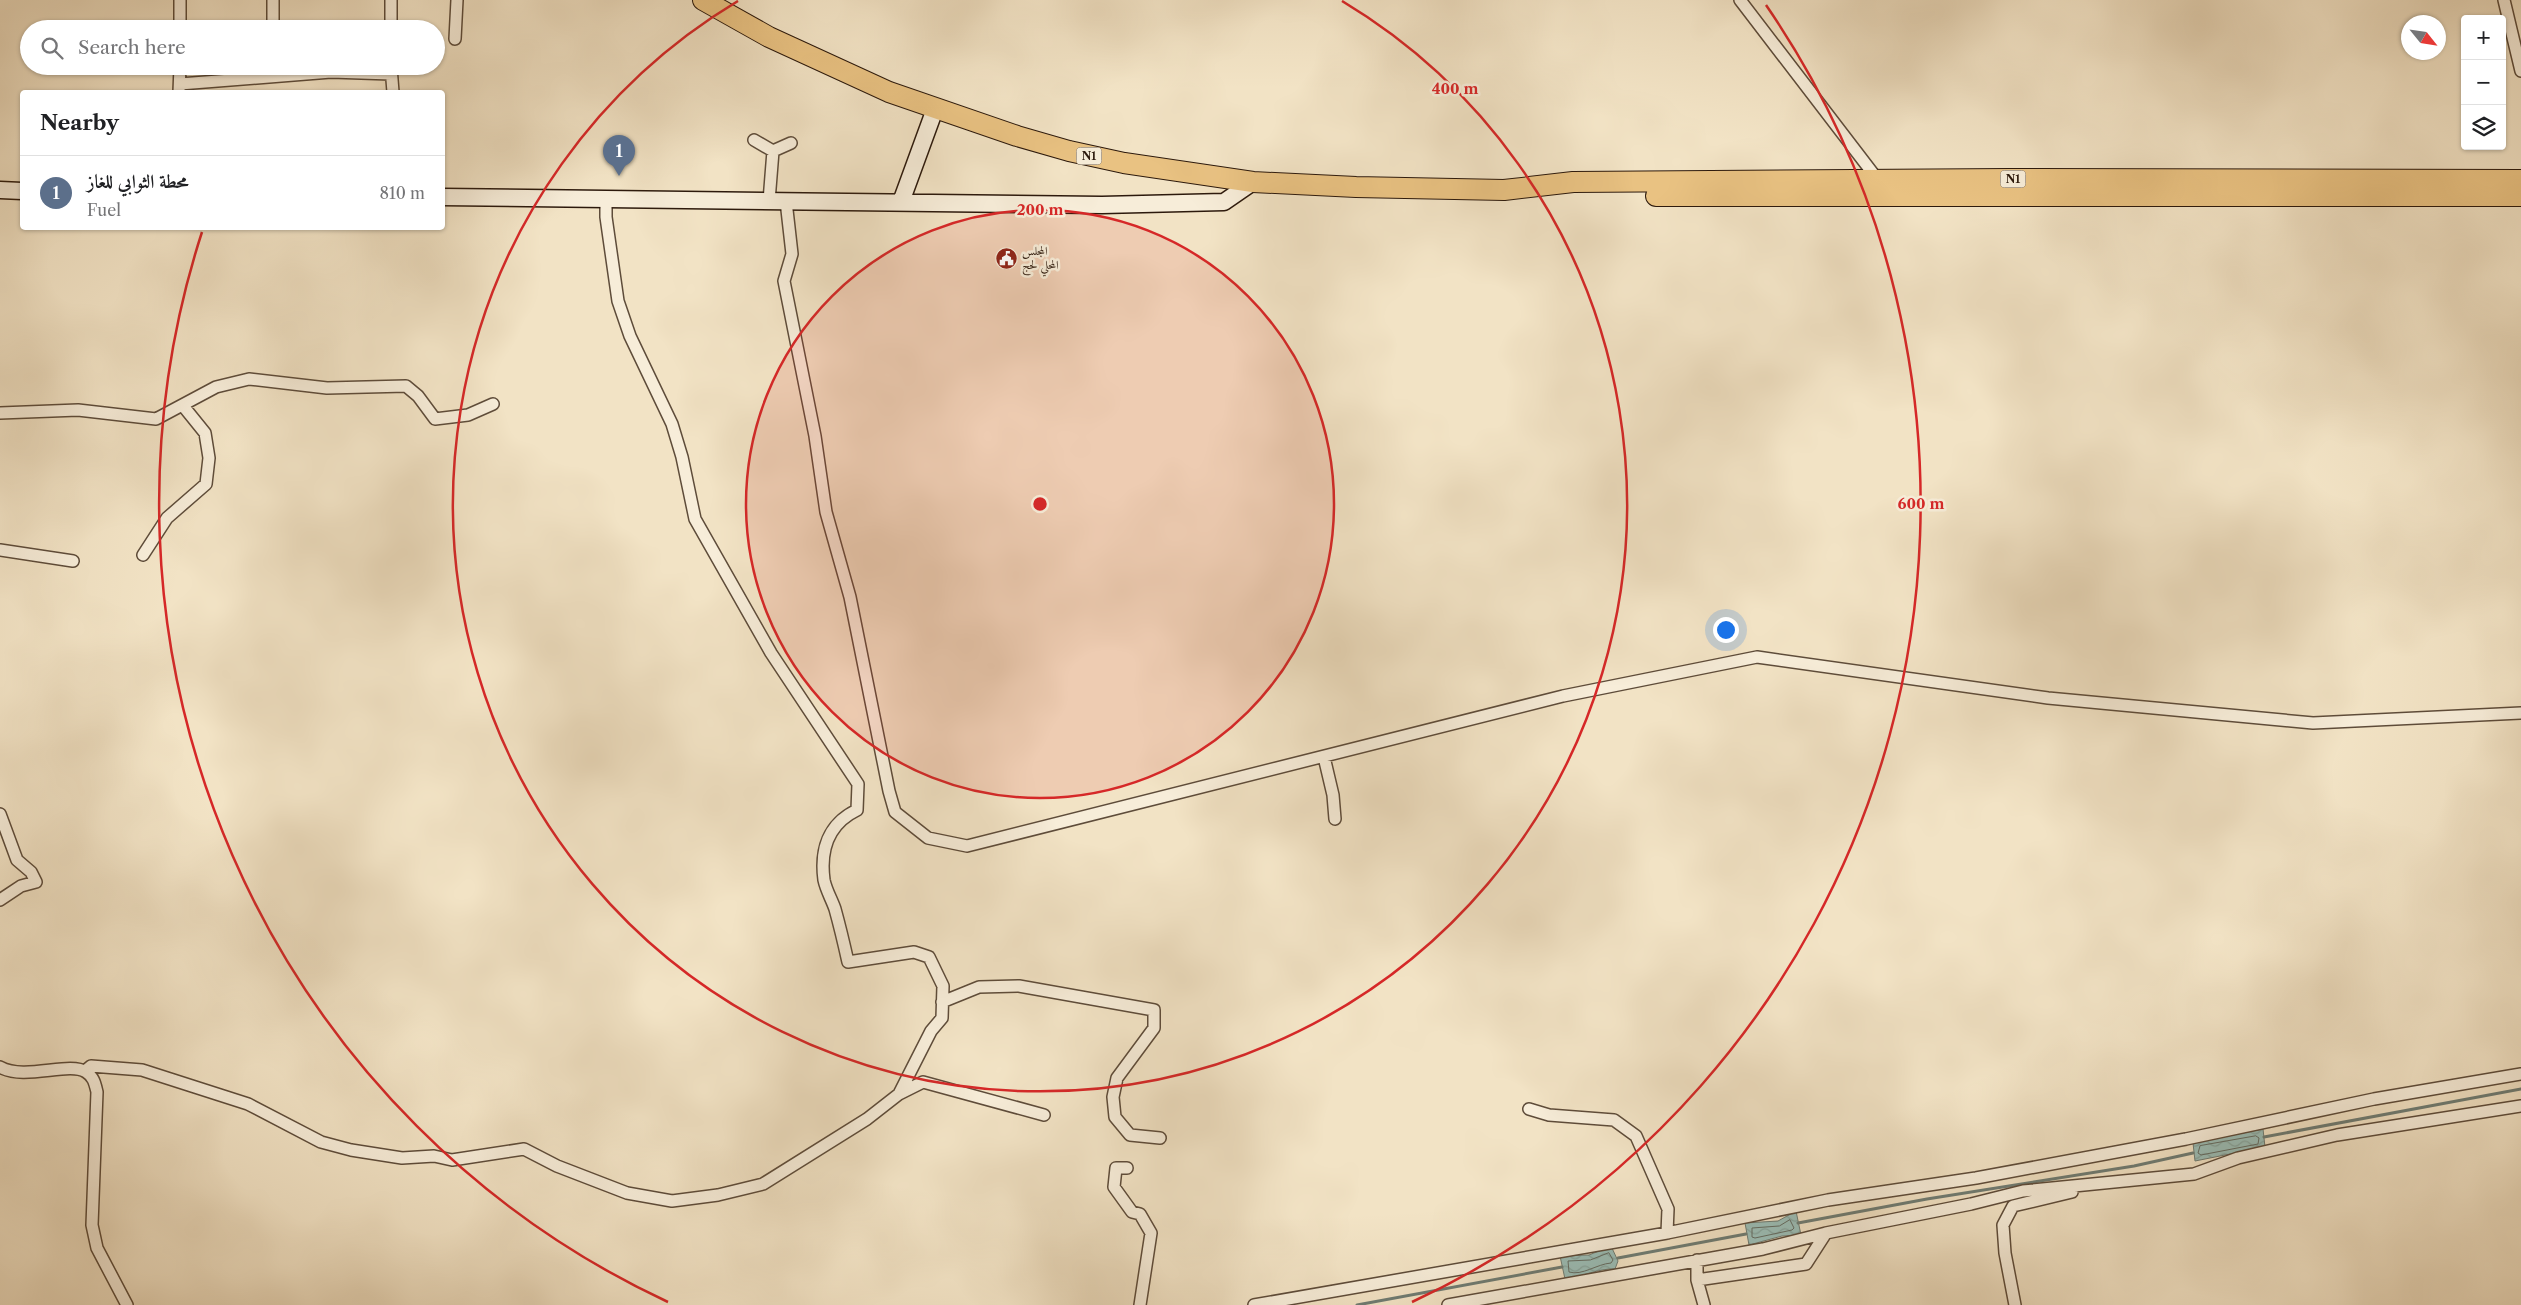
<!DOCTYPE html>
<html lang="en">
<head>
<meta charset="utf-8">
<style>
	:root { --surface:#fff; --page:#f2f2f2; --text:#202124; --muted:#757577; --line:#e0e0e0; --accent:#8f2418 }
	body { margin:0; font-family:"Libre Caslon Text",Amiri,serif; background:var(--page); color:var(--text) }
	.controls { position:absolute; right:15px; top:15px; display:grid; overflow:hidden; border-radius:5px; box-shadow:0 1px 4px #0004 }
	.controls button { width:45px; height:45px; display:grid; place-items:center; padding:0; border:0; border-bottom:1px solid var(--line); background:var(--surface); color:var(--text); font:25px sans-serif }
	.compass { position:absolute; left:2401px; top:15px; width:45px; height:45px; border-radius:50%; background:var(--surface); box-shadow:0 1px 4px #0004; rotate:120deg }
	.you { position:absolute; left:1725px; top:629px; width:18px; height:18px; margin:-12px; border:4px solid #fff; border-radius:50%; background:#1a73e8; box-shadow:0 0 0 8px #1a73e833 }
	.badge { display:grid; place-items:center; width:32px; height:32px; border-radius:50%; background:var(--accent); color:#fff; font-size:16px; font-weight:700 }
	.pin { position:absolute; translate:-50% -41px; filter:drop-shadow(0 1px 2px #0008) }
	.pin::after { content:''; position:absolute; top:26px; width:18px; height:15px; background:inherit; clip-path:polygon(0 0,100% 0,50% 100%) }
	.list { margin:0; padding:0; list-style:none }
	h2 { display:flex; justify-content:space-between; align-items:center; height:65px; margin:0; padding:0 20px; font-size:21px }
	h2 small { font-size:16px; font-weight:400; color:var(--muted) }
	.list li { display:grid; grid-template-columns:32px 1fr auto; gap:15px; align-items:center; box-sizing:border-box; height:75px; padding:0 20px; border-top:1px solid var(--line) }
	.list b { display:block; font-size:19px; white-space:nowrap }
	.list p { margin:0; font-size:16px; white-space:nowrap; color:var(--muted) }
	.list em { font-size:16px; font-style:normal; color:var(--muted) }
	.icon { flex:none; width:28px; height:28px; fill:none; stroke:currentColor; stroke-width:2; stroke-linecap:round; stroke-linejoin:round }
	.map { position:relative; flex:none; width:2521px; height:1305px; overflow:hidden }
	.search { position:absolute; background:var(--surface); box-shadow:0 1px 4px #0004; left:20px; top:20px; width:425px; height:55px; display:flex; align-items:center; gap:12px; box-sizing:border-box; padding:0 18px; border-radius:28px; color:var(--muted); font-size:19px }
	.panel { position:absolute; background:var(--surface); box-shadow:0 1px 4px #0004; left:20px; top:90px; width:425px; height:140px; border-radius:5px }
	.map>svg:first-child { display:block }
</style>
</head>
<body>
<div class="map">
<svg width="2521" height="1305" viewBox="0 0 2521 1305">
	<defs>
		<pattern id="water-waves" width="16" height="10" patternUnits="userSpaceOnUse" patternTransform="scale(1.25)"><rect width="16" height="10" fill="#9bbeb7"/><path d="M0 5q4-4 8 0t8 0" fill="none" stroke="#86a39c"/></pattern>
	</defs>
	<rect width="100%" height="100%" fill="#f2e3c5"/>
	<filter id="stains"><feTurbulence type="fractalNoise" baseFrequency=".004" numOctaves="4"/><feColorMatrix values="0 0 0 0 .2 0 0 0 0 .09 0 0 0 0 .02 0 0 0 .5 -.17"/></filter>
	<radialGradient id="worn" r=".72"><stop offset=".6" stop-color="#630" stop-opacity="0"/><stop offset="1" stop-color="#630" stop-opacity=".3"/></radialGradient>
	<path fill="url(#water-waves)" stroke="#6f7c73" d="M 2263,1129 L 2265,1147 L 2195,1161 L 2193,1143 Z
		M 1796,1211 L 1801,1235 L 1782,1236 L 1749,1245 L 1745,1223 L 1778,1221 Z
		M 1611,1246 L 1618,1261 L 1615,1269 C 1599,1268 1582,1277 1565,1279 L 1560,1256 L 1589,1255 Z"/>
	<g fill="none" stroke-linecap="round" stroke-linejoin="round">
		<path stroke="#646c62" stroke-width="1" d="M 2256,1136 L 2259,1138 L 2258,1144 L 2201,1155 L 2198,1153 L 2200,1146 Z
			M 1790,1220 L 1794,1228 L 1792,1230 L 1755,1238 L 1752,1237 L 1752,1228 L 1779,1226 Z
			M 1609,1253 L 1613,1260 L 1611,1263 C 1597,1264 1582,1276 1569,1272 L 1568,1261 L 1590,1260 Z"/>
		<path stroke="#6f7c73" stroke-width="3" d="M 2264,1137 L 2521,1089
			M 1798,1223 L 1927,1199 L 2134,1166 L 2193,1153
			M 1618,1258 L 1746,1234
			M 1357,1305 L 1562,1267"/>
		<defs>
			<path id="street" d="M 1740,0 L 1878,180
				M 2504,0 L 2521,71
				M 180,29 L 180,0
				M 273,29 L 273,0
				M 391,29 L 391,0
				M 455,39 L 457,0
				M 391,67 L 393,92
				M 180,84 L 331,72 L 391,74
				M 179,92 L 180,66
				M 754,140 L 773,151
				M 769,201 L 773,151 L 791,143
				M 786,201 L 792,254 L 784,281 L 815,436 L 826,512 L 850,597 L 889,791 L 895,812 L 928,838 L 967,846 L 1563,696 L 1757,657 L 2048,698 L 2313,723 L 2521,713
				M 0,413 L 78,410 L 156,419 L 216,387 L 249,379 L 327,388 L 406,386 L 418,396 L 435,419 L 468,415 L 493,404
				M 0,550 L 73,561
				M 143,555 L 167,518 L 206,484 L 209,458 L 205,433 L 184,407
				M 1324,757 L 1333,795 L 1335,819
				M 0,814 L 17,860 L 31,872 L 36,882 L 21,886 L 0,900
				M 942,1002 L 979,987 L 1019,986 L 1154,1010 L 1154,1028 L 1117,1078 L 1113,1097 L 1115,1117 L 1130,1135 L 1160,1138
				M 0,1067 C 25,1081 69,1061 86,1072 C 94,1077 95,1084 97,1092 L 92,1225 L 97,1248 L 127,1305
				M 85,1071 L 91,1066 L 142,1070 L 248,1104 L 321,1142 L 351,1150 L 402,1158 L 434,1156 L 452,1160 L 524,1149 L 557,1166 L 627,1193 L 672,1201 L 718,1195 L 763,1184 L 867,1119 L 899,1094 L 931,1031 L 942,1018 L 943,986 L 929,957 L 914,952 L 848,962 C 844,944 840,927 835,909 C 832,900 826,890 824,880 C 820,850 828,824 857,810 L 858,784 L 771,653 L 695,519 L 682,457 L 672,424 L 630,336 L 618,301 L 606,217 L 606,199
				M 899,1094 L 923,1082 L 1044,1115
				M 1529,1109 L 1549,1115 L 1614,1120 L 1636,1136 L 1668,1209 L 1667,1233
				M 1127,1168 L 1116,1168 L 1114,1187 L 1132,1212 L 1140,1214 L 1151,1233 L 1140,1305
				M 1697,1260 L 1697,1280 L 1704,1305
				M 1697,1280 L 1806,1264 L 1826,1233
				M 1254,1305 L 1667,1233 L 1828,1200 L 1976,1178 L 2186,1139 L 2374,1099 L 2521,1074
				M 1448,1305 L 1763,1249 L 1826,1233 L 1971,1204 L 2023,1191 L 2194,1174 L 2238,1158 L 2337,1135 L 2521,1106
				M 2015,1305 L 2005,1253 L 2003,1225 L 2013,1206 L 2072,1192"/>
			<path id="secondary" d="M 0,190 L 22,191
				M 442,197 L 1102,205 L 1224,202 L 1253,182
				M 901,202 L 935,109"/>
			<path id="highway" d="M 703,0 L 769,37 L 889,92 L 1017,136 L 1069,151 L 1124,163 L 1253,182 L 1356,187 L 1504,190 L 1573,182 L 2008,179 L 2521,180
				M 1656,196 L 2521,196"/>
		</defs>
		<use href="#street" stroke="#5e4c3a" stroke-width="14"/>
		<use href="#secondary" stroke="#2c190c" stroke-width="19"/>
		<use href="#highway" stroke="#2c190c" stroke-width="22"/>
		<use href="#street" stroke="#f7edd9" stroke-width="11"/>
		<use href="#secondary" stroke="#f7edd9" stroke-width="16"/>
		<use href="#highway" stroke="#e9c282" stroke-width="20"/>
	</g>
	<circle cx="1040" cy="504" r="294" fill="#d62828" fill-opacity=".12"/>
	<g fill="none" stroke="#d62828" stroke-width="2.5">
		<circle cx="1040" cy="504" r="294"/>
		<path d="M1342 1A587 587 0 1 1 738 1"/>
		<path d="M668 1302A881 881 0 0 1 202 232M1766 5A881 881 0 0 1 1412 1302"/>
	</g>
	<defs>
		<symbol id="civic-disc" viewBox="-11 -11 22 22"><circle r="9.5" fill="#8f2418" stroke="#f7edd9"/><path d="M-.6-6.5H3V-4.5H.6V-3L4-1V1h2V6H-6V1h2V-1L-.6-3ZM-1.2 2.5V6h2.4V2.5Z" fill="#fff"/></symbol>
	</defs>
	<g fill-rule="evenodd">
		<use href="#civic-disc" x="994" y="246" width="25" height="25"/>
	</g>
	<g text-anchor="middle" stroke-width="5" stroke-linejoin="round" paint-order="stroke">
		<g fill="#f7edd9" stroke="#69594a" stroke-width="1">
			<rect x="1076.5" y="147.5" width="25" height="17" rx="4"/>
			<rect x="2000.5" y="170.5" width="25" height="17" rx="4"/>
		</g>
		<g font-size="11" font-weight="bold" fill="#2c190c">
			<text x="1089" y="160">N1</text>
			<text x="2013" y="183">N1</text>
		</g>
		<g font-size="12" fill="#2c190c" stroke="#f7edd9" text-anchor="start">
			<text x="1022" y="255">المجلس<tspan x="1022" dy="14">المحلي لحج</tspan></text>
		</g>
	</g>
	<circle cx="1040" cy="504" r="8" fill="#d62828" stroke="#f7edd9" stroke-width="2.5"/>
	<g font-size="15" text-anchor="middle" font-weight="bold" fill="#d62828" stroke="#f7edd9" stroke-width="5" stroke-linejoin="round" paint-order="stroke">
		<text x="1455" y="94">400 m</text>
		<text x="1040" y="215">200 m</text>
		<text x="1921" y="509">600 m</text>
	</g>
	<rect width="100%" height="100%" filter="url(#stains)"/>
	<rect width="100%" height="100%" fill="url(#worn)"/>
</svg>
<div class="controls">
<button>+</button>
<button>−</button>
<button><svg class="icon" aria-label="layers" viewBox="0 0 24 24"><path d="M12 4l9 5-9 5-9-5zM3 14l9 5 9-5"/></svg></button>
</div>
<svg class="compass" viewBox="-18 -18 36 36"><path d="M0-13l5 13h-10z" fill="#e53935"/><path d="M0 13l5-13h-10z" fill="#757577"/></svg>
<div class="you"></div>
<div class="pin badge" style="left:619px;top:176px;background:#5c6f8a">1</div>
<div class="search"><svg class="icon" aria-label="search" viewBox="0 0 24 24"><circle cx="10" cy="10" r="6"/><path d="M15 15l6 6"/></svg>Search here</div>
<section class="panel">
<h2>Nearby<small></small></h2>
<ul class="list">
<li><span class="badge" style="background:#5c6f8a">1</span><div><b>محطة الثوابي للغاز</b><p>Fuel</p></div><em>810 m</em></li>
</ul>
</section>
</div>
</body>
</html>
